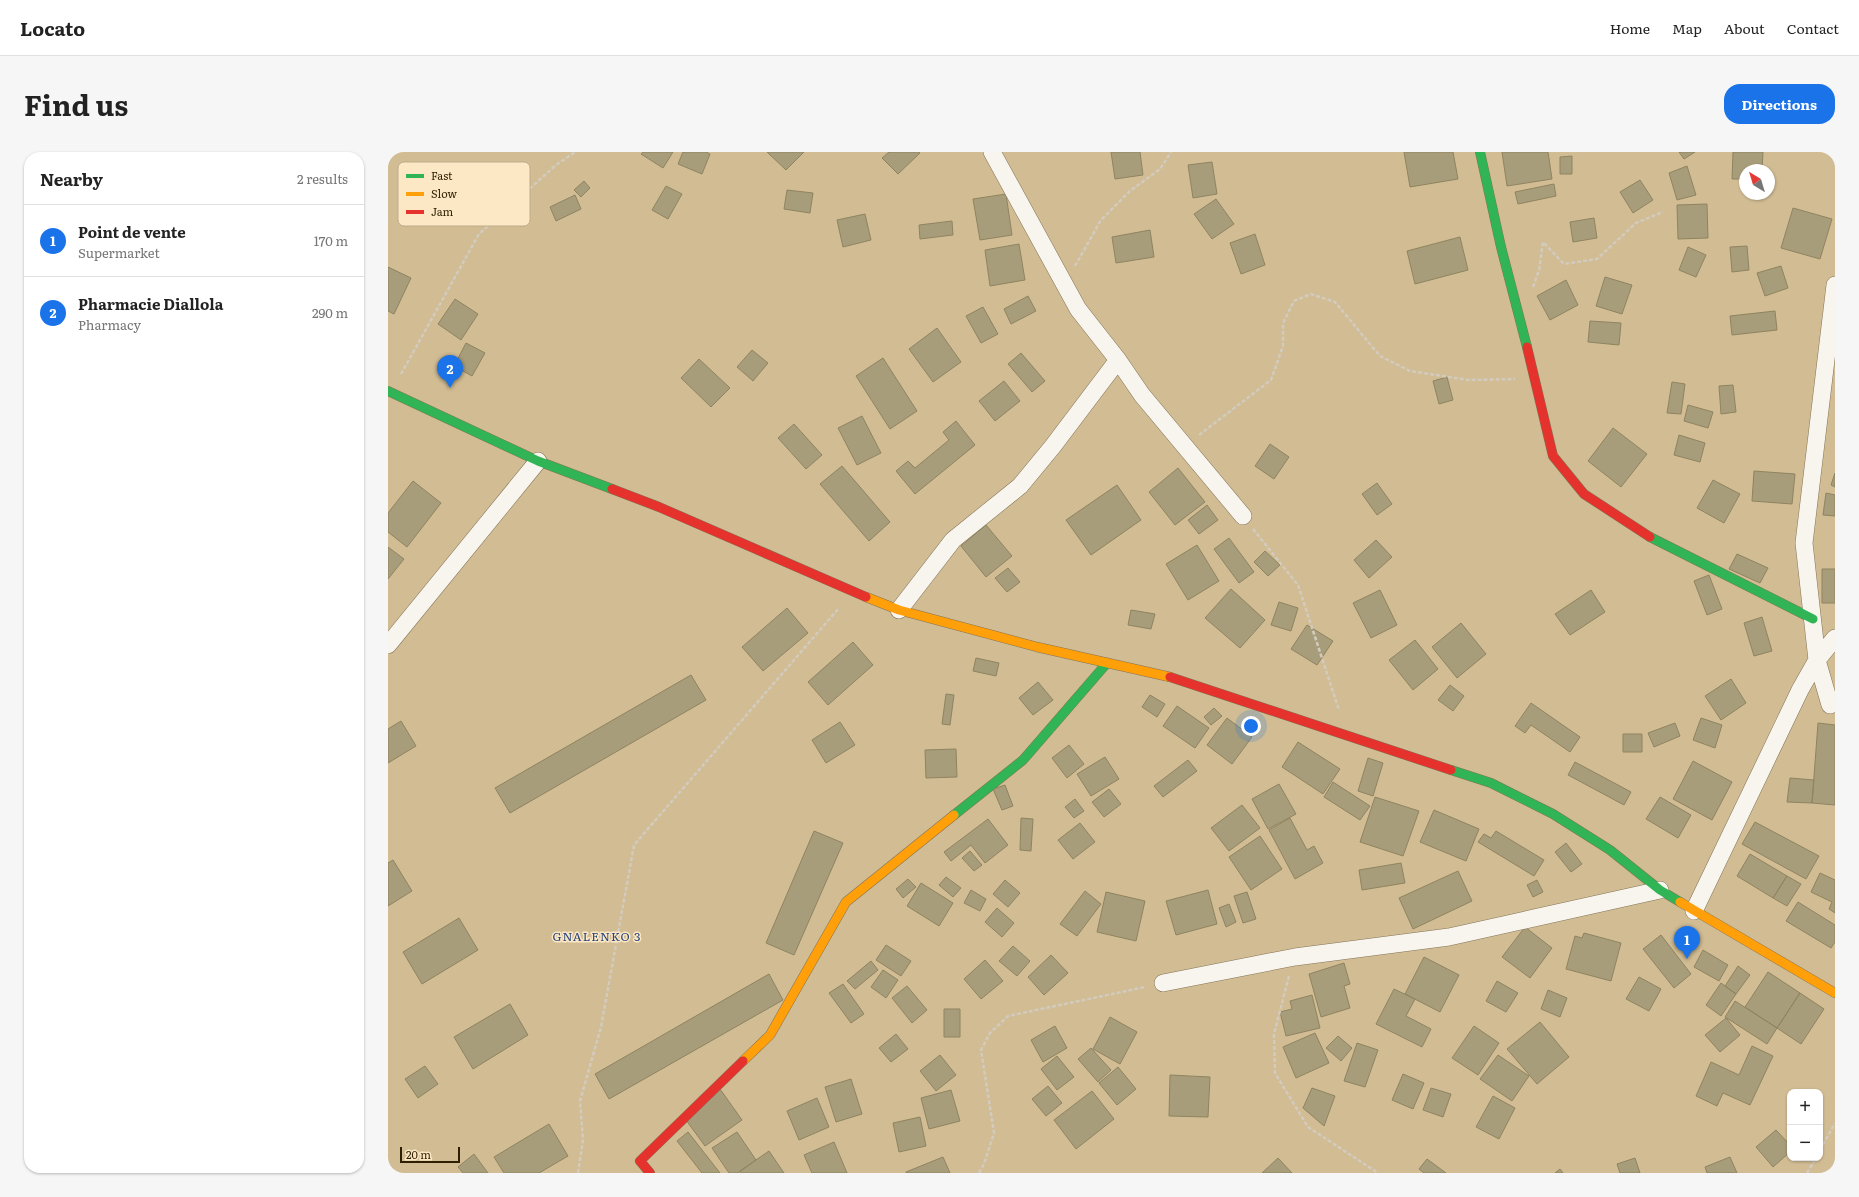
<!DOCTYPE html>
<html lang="en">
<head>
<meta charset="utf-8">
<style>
	:root { --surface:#fff; --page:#f6f6f6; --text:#222; --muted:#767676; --line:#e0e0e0; --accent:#1a73e8 }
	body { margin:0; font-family:Literata,serif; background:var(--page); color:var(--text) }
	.controls { position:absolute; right:12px; bottom:12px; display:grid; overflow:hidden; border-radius:8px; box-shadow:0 1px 3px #0004 }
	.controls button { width:36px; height:36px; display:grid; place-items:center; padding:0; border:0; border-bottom:1px solid var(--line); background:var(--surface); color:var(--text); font:20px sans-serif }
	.compass { position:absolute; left:1351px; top:12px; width:36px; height:36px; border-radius:50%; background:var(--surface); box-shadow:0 1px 3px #0004; rotate:322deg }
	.scale { position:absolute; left:12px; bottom:10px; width:60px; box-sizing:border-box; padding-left:4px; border:2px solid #2e1f00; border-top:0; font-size:11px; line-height:14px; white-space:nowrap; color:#2e1f00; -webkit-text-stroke:3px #fce8c4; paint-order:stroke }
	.you { position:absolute; left:863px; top:574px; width:14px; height:14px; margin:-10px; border:3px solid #fff; border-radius:50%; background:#1a73e8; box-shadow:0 0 0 6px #1a73e833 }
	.badge { display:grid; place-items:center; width:26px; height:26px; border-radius:50%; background:var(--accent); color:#fff; font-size:13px; font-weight:700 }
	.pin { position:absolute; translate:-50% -33px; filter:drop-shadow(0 1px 2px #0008) }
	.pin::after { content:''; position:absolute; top:21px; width:14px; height:12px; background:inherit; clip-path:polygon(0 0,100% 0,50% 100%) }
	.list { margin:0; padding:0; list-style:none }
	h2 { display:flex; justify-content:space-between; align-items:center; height:52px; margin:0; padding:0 16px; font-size:17px }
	h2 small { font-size:13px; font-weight:400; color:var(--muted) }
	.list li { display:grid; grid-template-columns:26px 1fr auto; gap:12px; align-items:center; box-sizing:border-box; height:72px; padding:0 16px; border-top:1px solid var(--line) }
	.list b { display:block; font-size:15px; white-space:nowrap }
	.list p { margin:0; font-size:13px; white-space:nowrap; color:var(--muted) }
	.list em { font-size:13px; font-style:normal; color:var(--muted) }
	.map { position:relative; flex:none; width:1447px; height:1021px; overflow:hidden; border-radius:16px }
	header { display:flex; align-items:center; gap:24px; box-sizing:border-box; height:56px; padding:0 20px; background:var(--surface); border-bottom:1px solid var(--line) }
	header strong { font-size:19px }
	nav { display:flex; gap:22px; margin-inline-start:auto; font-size:14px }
	.intro { display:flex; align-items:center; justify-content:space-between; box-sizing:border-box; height:96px; padding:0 24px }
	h1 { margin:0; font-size:28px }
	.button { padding:10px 18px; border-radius:16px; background:var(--accent); color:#fff; font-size:14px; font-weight:700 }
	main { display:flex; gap:24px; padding:0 24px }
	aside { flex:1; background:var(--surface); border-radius:16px; box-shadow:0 1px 3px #0004 }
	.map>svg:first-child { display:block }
</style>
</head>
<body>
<header>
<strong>Locato</strong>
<nav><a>Home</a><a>Map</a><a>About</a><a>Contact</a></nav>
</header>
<div class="intro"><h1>Find us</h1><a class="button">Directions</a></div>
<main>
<aside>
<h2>Nearby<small>2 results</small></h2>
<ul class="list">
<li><span class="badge">1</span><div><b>Point de vente</b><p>Supermarket</p></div><em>170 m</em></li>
<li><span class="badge">2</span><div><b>Pharmacie Diallola</b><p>Pharmacy</p></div><em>290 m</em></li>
</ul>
</aside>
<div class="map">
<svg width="1447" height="1021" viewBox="0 0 1447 1021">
	<rect width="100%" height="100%" fill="#d1bc93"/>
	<path fill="#a89d7a" stroke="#8f8460" d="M 255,0 L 285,0 L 275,16 L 253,2 Z
		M 295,0 L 318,0 L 322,2 L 314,22 L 290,12 Z
		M 379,0 L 416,0 L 398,18 Z
		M 501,0 L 530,0 L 532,1 L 510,22 L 494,6 Z
		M 723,0 L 752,0 L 755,23 L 727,27 Z
		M 1016,0 L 1065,0 L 1070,27 L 1022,35 Z
		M 1114,0 L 1160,0 L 1164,27 L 1119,34 Z
		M 1291,0 L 1307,0 L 1296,7 Z
		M 1345,0 L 1375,0 L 1374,18 L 1357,18 L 1357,27 L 1344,27 Z
		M 1184,4 L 1184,22 L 1172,22 L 1172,5 Z
		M 824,10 L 829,42 L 805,46 L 800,13 Z
		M 1299,14 L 1308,43 L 1289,48 L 1281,21 Z
		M 1252,28 L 1265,48 L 1245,61 L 1232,40 Z
		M 196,29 L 202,36 L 193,45 L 186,38 Z
		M 1166,32 L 1168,44 L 1130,52 L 1127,40 Z
		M 278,34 L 294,42 L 280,67 L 264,58 Z
		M 399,38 L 425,41 L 422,61 L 396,57 Z
		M 618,42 L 624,83 L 592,88 L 585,47 Z
		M 187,43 L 193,57 L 168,69 L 162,55 Z
		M 828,47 L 846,72 L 824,87 L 806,62 Z
		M 1319,52 L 1320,86 L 1290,87 L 1289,53 Z
		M 1405,56 L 1444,67 L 1432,107 L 1393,96 Z
		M 477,62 L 483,88 L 455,95 L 449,68 Z
		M 1206,66 L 1209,86 L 1185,90 L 1182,70 Z
		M 564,69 L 565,83 L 532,87 L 531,73 Z
		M 762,78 L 766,105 L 728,111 L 724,85 Z
		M 867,82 L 877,113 L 853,122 L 842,91 Z
		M 1072,85 L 1080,118 L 1027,132 L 1019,99 Z
		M 631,92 L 637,128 L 602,134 L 597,98 Z
		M 1359,94 L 1361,118 L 1344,120 L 1342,95 Z
		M 1300,95 L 1318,103 L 1308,125 L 1291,118 Z
		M 1393,114 L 1400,136 L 1377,144 L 1369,121 Z
		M 0,115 L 23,126 L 6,162 L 0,159 Z
		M 1217,125 L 1244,133 L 1234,162 L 1208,154 Z
		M 1178,128 L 1190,153 L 1162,168 L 1149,144 Z
		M 640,144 L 648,159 L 623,172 L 616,157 Z
		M 67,147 L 90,162 L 73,188 L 50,172 Z
		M 595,155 L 610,182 L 593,191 L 578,164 Z
		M 1387,159 L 1389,178 L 1344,183 L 1342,164 Z
		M 1202,169 L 1233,171 L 1231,193 L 1200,190 Z
		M 549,176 L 573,210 L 545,230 L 521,197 Z
		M 78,191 L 97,201 L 84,224 L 66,214 Z
		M 364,198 L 380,211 L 365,229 L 349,215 Z
		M 633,201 L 657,229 L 644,240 L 620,212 Z
		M 495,206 L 529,259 L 502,277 L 468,224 Z
		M 311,207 L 342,236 L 323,255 L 293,226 Z
		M 1059,225 L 1065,248 L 1051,252 L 1045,229 Z
		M 616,229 L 632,249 L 607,269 L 591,249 Z
		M 1284,230 L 1297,232 L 1293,262 L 1279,261 Z
		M 1345,233 L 1348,260 L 1333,262 L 1331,234 Z
		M 1300,253 L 1325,260 L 1320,276 L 1296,269 Z
		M 474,264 L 493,301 L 469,313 L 450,276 Z
		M 568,269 L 587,293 L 527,342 L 508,319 L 520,309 L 527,316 L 561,288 L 555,280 Z
		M 406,272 L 434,303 L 418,317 L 390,286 Z
		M 1225,276 L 1259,302 L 1233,335 L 1200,309 Z
		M 1291,283 L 1317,291 L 1312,310 L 1286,303 Z
		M 882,292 L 901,305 L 886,327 L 867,314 Z
		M 454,314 L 502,370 L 481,389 L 432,332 Z
		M 790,316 L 817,350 L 787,373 L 761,340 Z
		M 1366,319 L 1407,322 L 1404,352 L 1364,349 Z
		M 1447,321 L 1447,335 L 1443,333 Z
		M 1325,328 L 1352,342 L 1336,371 L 1309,356 Z
		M 25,329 L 53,351 L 19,395 L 0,380 L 0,361 Z
		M 989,331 L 1004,352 L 989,363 L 974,342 Z
		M 729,333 L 753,368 L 703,403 L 678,368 Z
		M 1438,341 L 1447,343 L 1447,364 L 1435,363 Z
		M 819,353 L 830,368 L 811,382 L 800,368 Z
		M 598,373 L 624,404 L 598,425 L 573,394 Z
		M 841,386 L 866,420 L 851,431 L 826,397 Z
		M 988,388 L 1004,405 L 981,426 L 966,408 Z
		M 809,393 L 831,429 L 800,448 L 778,412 Z
		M 0,395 L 16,407 L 0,427 Z
		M 877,399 L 892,413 L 880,424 L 866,410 Z
		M 1349,402 L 1380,416 L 1372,431 L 1341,417 Z
		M 620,416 L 632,430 L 619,440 L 607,426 Z
		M 1434,417 L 1447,417 L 1447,451 L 1434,451 Z
		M 1321,423 L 1334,457 L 1319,463 L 1306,429 Z
		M 843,437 L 877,468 L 852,496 L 817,466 Z
		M 992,438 L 1009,473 L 983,486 L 965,451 Z
		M 1203,438 L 1217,460 L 1182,483 L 1167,462 Z
		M 891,450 L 910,456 L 903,479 L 883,473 Z
		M 399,456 L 420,481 L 375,519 L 354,495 Z
		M 743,458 L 767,462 L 763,477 L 740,473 Z
		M 1374,465 L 1384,499 L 1366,504 L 1356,471 Z
		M 1073,471 L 1098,502 L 1069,526 L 1044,495 Z
		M 919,473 L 945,489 L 929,513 L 903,497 Z
		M 1027,488 L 1050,517 L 1025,538 L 1001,508 Z
		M 465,490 L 485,513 L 440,553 L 420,530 Z
		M 588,506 L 611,511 L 608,524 L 585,519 Z
		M 303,523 L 318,548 L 122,661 L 107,636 Z
		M 1343,527 L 1358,551 L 1333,568 L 1317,544 Z
		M 650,530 L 665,548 L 645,563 L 631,546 Z
		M 1062,533 L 1076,544 L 1065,559 L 1050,548 Z
		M 558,542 L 566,543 L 562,573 L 554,572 Z
		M 762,543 L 777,552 L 769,565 L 754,555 Z
		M 1143,551 L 1192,585 L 1182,600 L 1143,573 L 1137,581 L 1127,574 Z
		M 789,554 L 821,576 L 807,596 L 775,574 Z
		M 826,556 L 834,564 L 823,573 L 816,565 Z
		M 839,566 L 864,585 L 844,612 L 819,593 Z
		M 1313,566 L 1334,573 L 1327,596 L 1305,588 Z
		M 13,569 L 28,594 L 0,611 L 0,577 Z
		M 452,570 L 467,593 L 438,611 L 424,588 Z
		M 1287,571 L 1292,584 L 1266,595 L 1260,581 Z
		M 1430,571 L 1447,573 L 1447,653 L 1424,651 Z
		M 1235,582 L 1254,582 L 1254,600 L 1235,600 Z
		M 910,590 L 952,617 L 935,642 L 894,615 Z
		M 681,593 L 696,612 L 679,626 L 664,606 Z
		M 568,597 L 569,625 L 538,626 L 537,598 Z
		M 717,605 L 731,627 L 703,644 L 689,622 Z
		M 980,606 L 995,611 L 985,644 L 970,639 Z
		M 800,608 L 809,619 L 775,645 L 766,634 Z
		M 1305,609 L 1344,630 L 1324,668 L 1285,647 Z
		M 1187,610 L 1243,640 L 1236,653 L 1180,623 Z
		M 1402,626 L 1426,628 L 1424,651 L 1399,650 Z
		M 945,630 L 982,654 L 972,668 L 936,645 Z
		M 891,632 L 908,662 L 880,677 L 864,647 Z
		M 617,633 L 625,654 L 614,658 L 605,637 Z
		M 721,637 L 733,652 L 716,665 L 704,650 Z
		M 987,645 L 1031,659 L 1015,704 L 972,690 Z
		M 1272,645 L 1303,663 L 1290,686 L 1258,667 Z
		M 687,647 L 696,659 L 686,666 L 677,655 Z
		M 854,653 L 872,676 L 841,699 L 823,676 Z
		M 1046,658 L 1091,677 L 1078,709 L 1032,690 Z
		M 633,666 L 645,667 L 643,699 L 632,698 Z
		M 902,666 L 919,698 L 926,694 L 935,711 L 907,727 L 881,678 Z
		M 600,667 L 620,693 L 597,711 L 583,693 L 563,709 L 556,700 Z
		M 1367,670 L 1431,704 L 1418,727 L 1354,692 Z
		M 692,671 L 707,690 L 685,707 L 670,688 Z
		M 426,679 L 455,691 L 406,803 L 378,791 Z
		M 1108,679 L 1156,708 L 1146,724 L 1090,690 L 1096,682 L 1103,686 Z
		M 872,684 L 894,717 L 863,738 L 841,705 Z
		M 1178,691 L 1194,712 L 1183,720 L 1167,700 Z
		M 582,699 L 594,713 L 586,719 L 574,706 Z
		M 1362,702 L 1399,724 L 1385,746 L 1349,724 Z
		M 5,708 L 24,739 L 0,754 L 0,711 Z
		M 1013,711 L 1017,731 L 974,738 L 971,718 Z
		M 1070,719 L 1084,749 L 1025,777 L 1011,746 Z
		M 1432,721 L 1447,728 L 1447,761 L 1441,757 L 1444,750 L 1423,740 Z
		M 1399,724 L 1413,732 L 1399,754 L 1385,746 Z
		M 558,725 L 573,736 L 565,745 L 551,733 Z
		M 520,727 L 528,735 L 515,746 L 508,737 Z
		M 617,728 L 632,741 L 620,755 L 605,742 Z
		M 1149,728 L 1155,740 L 1145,745 L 1139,733 Z
		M 533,731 L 565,751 L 551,774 L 519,754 Z
		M 583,738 L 598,747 L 592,759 L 576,751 Z
		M 820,738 L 829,772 L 788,783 L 778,749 Z
		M 697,739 L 713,752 L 689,784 L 672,772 Z
		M 718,740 L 757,749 L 748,789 L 709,780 Z
		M 859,740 L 868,767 L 855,771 L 846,744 Z
		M 1410,750 L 1447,773 L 1447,790 L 1443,796 L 1398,769 Z
		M 841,752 L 848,770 L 838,775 L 831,756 Z
		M 609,756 L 626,771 L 614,785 L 597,770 Z
		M 71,766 L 90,798 L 34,832 L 15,800 Z
		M 1137,775 L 1164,796 L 1142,826 L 1114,805 Z
		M 1196,781 L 1233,791 L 1223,829 L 1178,817 L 1187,784 L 1194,786 Z
		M 1273,783 L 1303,822 L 1286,836 L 1255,797 Z
		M 498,793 L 523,809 L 513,824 L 488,808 Z
		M 625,794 L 642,809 L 629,824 L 611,809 Z
		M 1315,798 L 1340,813 L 1331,829 L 1306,815 Z
		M 663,803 L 680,821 L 656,843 L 640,825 Z
		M 1036,805 L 1071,823 L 1052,860 L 1017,842 Z
		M 597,808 L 615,829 L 593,847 L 576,827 Z
		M 483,809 L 490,818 L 467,837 L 459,829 Z
		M 956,811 L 962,832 L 956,834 L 962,856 L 933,865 L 921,822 Z
		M 1350,814 L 1362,823 L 1348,842 L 1337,834 Z
		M 495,818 L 510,828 L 498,846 L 483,835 Z
		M 1380,820 L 1412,841 L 1389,876 L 1357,855 Z
		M 381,822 L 395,848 L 221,947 L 207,922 Z
		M 1251,825 L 1273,837 L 1261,859 L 1238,847 Z
		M 1109,829 L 1130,841 L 1118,860 L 1098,849 Z
		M 1333,831 L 1348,842 L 1333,864 L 1318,853 Z
		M 455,832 L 476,862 L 463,871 L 441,841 Z
		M 519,834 L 539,858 L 524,871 L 504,846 Z
		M 1006,837 L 1027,847 L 1018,864 L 1043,877 L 1034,895 L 988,872 Z
		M 1160,838 L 1179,846 L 1172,865 L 1153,857 Z
		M 1412,841 L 1436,857 L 1413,892 L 1389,876 Z
		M 924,843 L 932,876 L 898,884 L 892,860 L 904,857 L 902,849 Z
		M 1347,849 L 1389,876 L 1379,892 L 1337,865 Z
		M 122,852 L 140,883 L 85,917 L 66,885 Z
		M 556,857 L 572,857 L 572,885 L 556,885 Z
		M 722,865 L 749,880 L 732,912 L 705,897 Z
		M 1338,866 L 1352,883 L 1332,900 L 1317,883 Z
		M 1152,870 L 1181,905 L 1149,932 L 1119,897 Z
		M 667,874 L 679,896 L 655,910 L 643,888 Z
		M 1086,874 L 1111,891 L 1090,923 L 1064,906 Z
		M 927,881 L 941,911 L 908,926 L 895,895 Z
		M 508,882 L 520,897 L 503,910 L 491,896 Z
		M 950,884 L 964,896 L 953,909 L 938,896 Z
		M 969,891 L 990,898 L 977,935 L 956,929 Z
		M 1364,894 L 1385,904 L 1362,953 L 1335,941 L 1329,954 L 1308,944 L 1323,910 L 1351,923 Z
		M 703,896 L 723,918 L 710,930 L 690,907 Z
		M 552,903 L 568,923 L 548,939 L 532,919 Z
		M 1110,903 L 1141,924 L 1124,949 L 1092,927 Z
		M 669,904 L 686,925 L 669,938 L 653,917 Z
		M 37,914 L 50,932 L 30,946 L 17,927 Z
		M 730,915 L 748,937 L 729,953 L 711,931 Z
		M 1015,922 L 1036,931 L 1025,957 L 1004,948 Z
		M 782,923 L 822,925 L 820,965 L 781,964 Z
		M 463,927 L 474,962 L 448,970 L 437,935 Z
		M 660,934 L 674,951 L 658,964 L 644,947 Z
		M 924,936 L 947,944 L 936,974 L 915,956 Z
		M 1043,936 L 1063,942 L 1055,965 L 1035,958 Z
		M 332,937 L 354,968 L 317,994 L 295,964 Z
		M 563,938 L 572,969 L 541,977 L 533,946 Z
		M 704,939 L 726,967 L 688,997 L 666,968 Z
		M 1105,944 L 1127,956 L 1111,987 L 1088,975 Z
		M 429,946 L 441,975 L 411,988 L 399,959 Z
		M 532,965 L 538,994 L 511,1000 L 505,971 Z
		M 161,972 L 180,1004 L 151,1021 L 116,1021 L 106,1005 Z
		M 1388,978 L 1402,993 L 1402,1000 L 1385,1015 L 1368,995 Z
		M 300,980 L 332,1021 L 314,1021 L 289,989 Z
		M 349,980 L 368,1008 L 350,1021 L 341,1021 L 324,996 Z
		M 446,990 L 459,1021 L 424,1021 L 416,1003 Z
		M 381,999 L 396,1021 L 353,1021 L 352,1019 Z
		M 86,1002 L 100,1021 L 75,1021 L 70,1015 Z
		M 555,1005 L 562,1021 L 518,1021 L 518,1020 Z
		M 1342,1005 L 1349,1021 L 1319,1021 L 1317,1015 Z
		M 890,1006 L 904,1021 L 874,1021 Z
		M 1247,1006 L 1252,1021 L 1232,1021 L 1229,1012 Z
		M 1039,1007 L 1058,1021 L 1036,1021 L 1031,1017 Z
		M 1172,1017 L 1175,1021 L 1167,1021 Z"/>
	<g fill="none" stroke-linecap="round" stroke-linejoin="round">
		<defs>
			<path id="street" d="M 604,0 L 690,157 L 730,208 L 754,243 L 855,364
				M 511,458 L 565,388 L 632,334 L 665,294 L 730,208
				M 0,493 L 150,309
				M 1442,553 L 1429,508 L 1416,391 L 1447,133
				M 1306,759 L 1412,538 L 1429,508 L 1447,486
				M 775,831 L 907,805 L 1061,785 L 1272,738"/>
			<path id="fast" d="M 1092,0 L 1113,95 L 1139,195
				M 0,239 L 150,309 L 224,337
				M 1262,385 L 1425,467
				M 1063,618 L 1103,631 L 1165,662 L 1222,698 L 1272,738 L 1292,750
				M 566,663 L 635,608 L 719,511"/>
			<path id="slow" d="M 478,445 L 511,458 L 649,495 L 782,525
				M 1292,750 L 1447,841
				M 355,909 L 382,883 L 458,750 L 566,663"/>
			<path id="jam" d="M 1139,195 L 1165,304 L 1196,342 L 1262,385
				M 224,337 L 271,355 L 478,445
				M 782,525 L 1063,618
				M 262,1021 L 252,1009 L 355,909"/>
		</defs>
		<use href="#street" stroke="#837455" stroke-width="18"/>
		<use href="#fast" stroke="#837455" stroke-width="10"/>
		<use href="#slow" stroke="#837455" stroke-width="10"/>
		<use href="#jam" stroke="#837455" stroke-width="10"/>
		<path stroke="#d2cbbe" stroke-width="2.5" stroke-dasharray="4 2" stroke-linecap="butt" d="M 687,114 L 713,68 L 742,39 L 772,17 L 783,0
			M 1145,135 L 1151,118 L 1155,90 L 1176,112 L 1209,107 L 1248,71 L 1275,60
			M 13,222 L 91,82 L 168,13 L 187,0
			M 811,283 L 883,228 L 895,194 L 895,171 L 906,149 L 923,142 L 947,150 L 992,204 L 1022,219 L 1081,228 L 1127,227
			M 865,377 L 910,433 L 951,558
			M 901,824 L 886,882 L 887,921 L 920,975 L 990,1021
			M 1432,998 L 1447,971
			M 190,1021 L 195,988 L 192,949 L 213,875 L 246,693 L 451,456
			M 591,1021 L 596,1012 L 606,981 L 593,898 L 602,881 L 620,864 L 757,835
			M 1419,1021 L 1428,1006"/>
		<use href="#street" stroke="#f8f5ef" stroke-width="17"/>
		<use href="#fast" stroke="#30b455" stroke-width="9"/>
		<use href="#slow" stroke="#ff9f0a" stroke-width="9"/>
		<use href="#jam" stroke="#e5322d" stroke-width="9"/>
	</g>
	<g text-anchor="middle" stroke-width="3" stroke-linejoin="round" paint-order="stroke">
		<g font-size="12" letter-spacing="1" fill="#2a467e" stroke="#fce8c4">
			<text x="209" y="789">GNALENKO 3</text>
		</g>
	</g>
	<rect x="10" y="10" width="132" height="64" rx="6" fill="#fce8c4" stroke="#beac89" stroke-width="1"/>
	<rect x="18" y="22" width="18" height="4" fill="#30b455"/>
	<rect x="18" y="40" width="18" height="4" fill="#ff9f0a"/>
	<rect x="18" y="58" width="18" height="4" fill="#e5322d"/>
	<g font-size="11" fill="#2e1f00">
		<text x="43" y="28">Fast</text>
		<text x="43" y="46">Slow</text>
		<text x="43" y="64">Jam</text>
	</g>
</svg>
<div class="controls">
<button>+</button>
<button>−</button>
</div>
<svg class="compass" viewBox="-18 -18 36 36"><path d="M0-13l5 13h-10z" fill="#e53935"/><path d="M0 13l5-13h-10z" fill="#767676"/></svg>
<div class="scale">20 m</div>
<div class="you"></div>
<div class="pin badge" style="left:1299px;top:807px">1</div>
<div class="pin badge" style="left:62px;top:236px">2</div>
</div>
</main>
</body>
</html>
